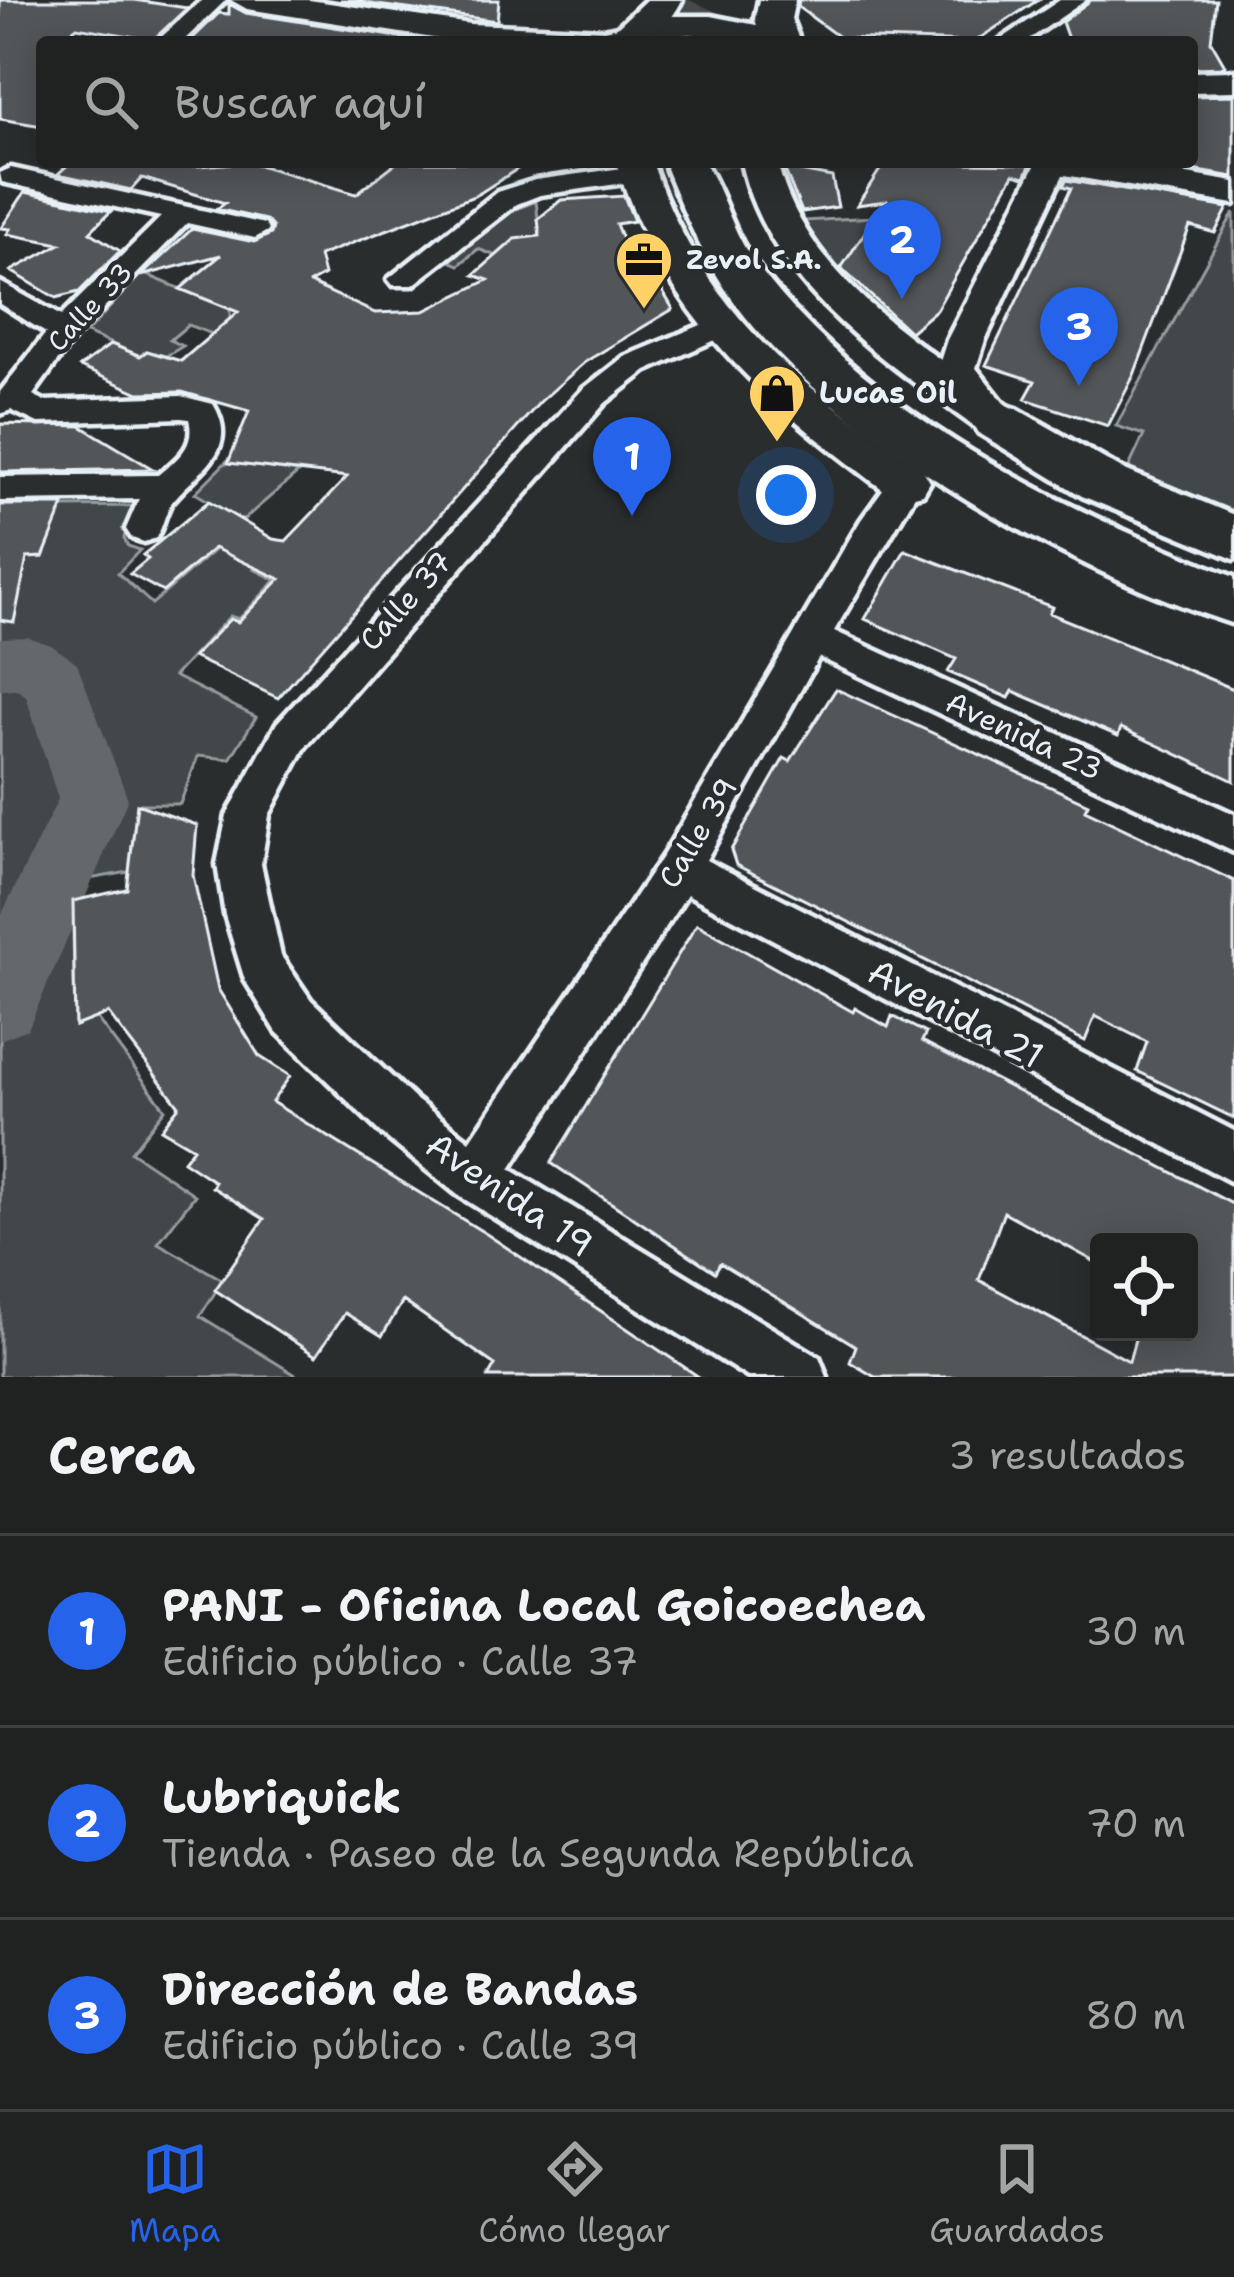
<!DOCTYPE html>
<html lang="es">
<head>
<meta charset="utf-8">
<style>
	:root { --surface:#202222; --page:#2d2f2f; --text:#f1f3f6; --muted:#a2a4a5; --line:#3d3f40; --accent:#2563eb }
	body { margin:0; font-family:"Shantell Sans",sans-serif; background:var(--page); color:var(--text) }
	.controls { position:absolute; right:36px; bottom:36px; display:grid; overflow:hidden; border-radius:12px; box-shadow:0 6px 30px #0003 }
	.controls button { width:108px; height:108px; display:grid; place-items:center; padding:0; border:0; border-bottom:3px solid var(--line); background:var(--surface); color:var(--text); font:60px sans-serif }
	.you { position:absolute; left:786px; top:495px; width:42px; height:42px; margin:-30px; border:9px solid #fff; border-radius:50%; background:#1a73e8; box-shadow:0 0 0 18px #1a73e833 }
	.badge { display:grid; place-items:center; width:78px; height:78px; border-radius:50%; background:var(--accent); color:#fff; font-size:39px; font-weight:700 }
	.pin { position:absolute; translate:-50% -99px; filter:drop-shadow(0 3px 6px #0008) }
	.pin::after { content:''; position:absolute; top:63px; width:42px; height:36px; background:inherit; clip-path:polygon(0 0,100% 0,50% 100%) }
	.list { margin:0; padding:0; list-style:none }
	h2 { display:flex; justify-content:space-between; align-items:center; height:156px; margin:0; padding:0 48px; font-size:51px }
	h2 small { font-size:39px; font-weight:400; color:var(--muted) }
	.list li { display:grid; grid-template-columns:78px 1fr auto; gap:36px; align-items:center; box-sizing:border-box; height:192px; padding:0 48px; border-top:3px solid var(--line) }
	.list b { display:block; font-size:45px; white-space:nowrap }
	.list p { margin:0; font-size:39px; white-space:nowrap; color:var(--muted) }
	.list em { font-size:39px; font-style:normal; color:var(--muted) }
	.icon { flex:none; width:66px; height:66px; fill:none; stroke:currentColor; stroke-width:2; stroke-linecap:round; stroke-linejoin:round }
	.map { position:relative; flex:none; width:1234px; height:1377px; overflow:hidden }
	.search { position:absolute; background:var(--surface); box-shadow:0 6px 30px #0003; left:36px; right:36px; top:36px; height:132px; display:flex; align-items:center; gap:30px; box-sizing:border-box; padding:0 42px; border-radius:12px; color:var(--muted); font-size:45px }
	.sheet { height:732px; background:var(--surface) }
	nav { display:flex; justify-content:space-around; align-items:center; box-sizing:border-box; height:168px; border-top:3px solid var(--line); background:var(--surface); font-size:33px; color:var(--muted) }
	nav a { display:grid; justify-items:center; gap:6px }
	nav .on { color:var(--accent) }
	.map>svg:first-child { display:block }
</style>
</head>
<body>
<div class="map">
<svg width="1234" height="1377" viewBox="0 0 1234 1377">
	<rect width="100%" height="100%" fill="#2a2d2e"/>
	<filter id="ink" filterUnits="userSpaceOnUse"><feTurbulence type="fractalNoise" baseFrequency=".00833" numOctaves="2"/><feDisplacementMap in="SourceGraphic" scale="24" xChannelSelector="R" yChannelSelector="G"/><feConvolveMatrix kernelMatrix="1 2 1 2 8 2 1 2 1" color-interpolation-filters="sRGB"/></filter>
	<g filter="url(#ink)">
		<path fill="#424648" stroke="#959ca0" stroke-width="3" d="M 536,201 L 540,236 L 549,260 L 496,256 L 478,249 L 459,265 L 450,261 L 511,211 Z
			M 1234,212 L 1234,520 L 1136,486 L 1128,469 L 1144,435 L 1116,426 Z
			M 797,213 L 804,221 L 874,217 L 902,225 L 863,237 L 839,271 L 826,275 L 786,214 Z
			M 142,273 L 230,309 L 230,319 L 212,334 L 188,325 L 170,340 L 183,346 L 163,358 L 147,351 L 140,356 L 86,333 Z
			M 231,457 L 247,465 L 299,472 L 242,521 L 195,493 Z
			M 135,506 L 124,538 L 128,546 L 140,550 L 118,573 L 152,604 L 243,525 L 268,555 L 254,569 L 276,580 L 239,619 L 230,616 L 174,676 L 256,717 L 230,759 L 198,756 L 180,804 L 137,804 L 129,872 L 72,882 L 75,1025 L 96,1017 L 165,1109 L 131,1152 L 195,1195 L 158,1243 L 223,1280 L 200,1316 L 299,1377 L 0,1377 L 0,577 L 27,558 L 43,557 L 62,507 Z"/>
		<g fill="none" stroke-linecap="round" stroke-linejoin="round">
			<path fill="#63686b" fill-rule="evenodd" d="M 28,637 L 51,645 L 77,663 L 128,799 L 28,1029 L 0,1040 L 0,918 L 58,799 L 26,696 L 16,689 L 0,690 L 0,638 Z"/>
		</g>
		<path fill="#535759" stroke="#e8f1f8" stroke-width="3" fill-rule="evenodd" d="M 0,0 L 134,0 L 187,8 L 153,40 L 77,27 L 57,42 L 42,42 L 42,126 L 0,119 Z
			M 340,0 L 499,0 L 497,21 Z
			M 799,0 L 1038,0 L 974,42 L 840,38 L 798,7 Z
			M 1090,0 L 1216,0 L 1211,41 L 1226,67 L 1192,68 L 1192,42 L 1069,42 L 1062,22 Z
			M 229,4 L 246,13 L 430,42 L 189,42 L 219,13 L 229,14 Z
			M 1234,95 L 1234,177 L 1144,162 L 1192,162 L 1192,96 Z
			M 71,162 L 199,166 L 249,162 L 356,194 L 397,162 L 528,162 L 477,195 L 319,256 L 324,275 L 310,283 L 375,313 L 424,311 L 488,280 L 474,275 L 515,239 L 540,236 L 538,219 L 561,200 L 624,196 L 634,221 L 616,224 L 639,283 L 656,280 L 673,309 L 585,362 L 540,402 L 278,698 L 193,657 L 230,619 L 238,622 L 280,579 L 214,548 L 163,592 L 130,574 L 148,559 L 143,555 L 209,501 L 273,539 L 286,541 L 347,477 L 228,463 L 249,411 L 182,392 L 139,393 L 80,367 L 111,344 L 140,356 L 147,351 L 181,361 L 238,312 L 180,289 L 221,255 L 141,276 L 192,229 L 254,242 L 271,234 L 273,227 L 266,220 L 217,209 L 225,203 L 142,178 L 131,190 L 58,174 Z
			M 885,162 L 1031,164 L 1025,177 L 1014,174 L 936,310 L 910,332 L 841,268 L 886,201 L 857,205 Z
			M 784,168 L 832,177 L 838,207 L 802,212 Z
			M 1066,180 L 1228,208 L 1215,233 L 1190,226 L 1134,375 L 1108,426 L 1025,399 L 1035,381 L 986,365 L 1071,188 L 1063,186 Z
			M 25,192 L 111,211 L 90,232 L 120,251 L 79,292 L 56,298 L 11,271 L 60,244 L 7,234 L 10,229 L 1,228 Z
			M 0,424 L 81,426 L 153,469 L 0,472 Z
			M 0,505 L 64,505 L 43,557 L 27,558 L 14,622 L 0,620 Z
			M 905,550 L 1052,607 L 1049,613 L 1234,689 L 1234,781 L 1121,728 L 1118,736 L 1013,691 L 1009,698 L 948,672 L 956,659 L 865,619 Z
			M 836,689 L 1088,804 L 1085,810 L 1234,881 L 1234,1118 L 1137,1071 L 1147,1042 L 1095,1016 L 1085,1041 L 736,865 L 731,850 L 784,758 L 790,761 Z
			M 137,804 L 197,825 L 193,875 L 218,989 L 259,1056 L 290,1076 L 272,1102 L 488,1235 L 699,1377 L 488,1377 L 495,1365 L 403,1301 L 382,1336 L 345,1313 L 316,1356 L 215,1290 L 264,1219 L 212,1187 L 215,1182 L 183,1161 L 193,1148 L 161,1129 L 179,1106 L 108,1013 L 75,1026 L 73,901 L 127,889 Z
			M 697,924 L 853,1012 L 855,1008 L 888,1027 L 892,1016 L 926,1033 L 922,1041 L 1234,1205 L 1234,1377 L 875,1377 L 850,1362 L 856,1346 L 720,1263 L 715,1272 L 551,1163 ZM 1004,1212 L 1099,1264 L 1099,1242 L 1189,1242 L 1189,1332 L 1137,1332 L 1129,1361 L 979,1280 Z"/>
		<g fill="none" stroke-linecap="round" stroke-linejoin="round">
			<path stroke="#464a4c" stroke-width="40" stroke-dasharray="40 21" stroke-linecap="butt" d="M 690,42 L 705,7
				M 725,162 L 726,168"/>
			<defs>
				<path id="minor" d="M 202,0 L 226,0 L 182,42 L 156,42 Z
					M 1060,0 L 1086,0 L 1025,42 L 997,42 Z
					M 637,166 L 650,174 L 646,180 L 540,195 L 517,204 L 413,285 L 393,285 L 388,279 L 497,192 L 535,180 Z
					M 11,168 L 265,224 L 269,230 L 255,238 L 187,223 L 74,338 L 33,395 L 44,401 L 181,396 L 213,404 C 241,451 198,470 172,502 C 165,511 163,527 156,538 L 144,542 L 132,538 L 126,529 L 139,499 L 0,501 L 0,477 L 158,475 C 177,459 196,447 189,419 L 181,418 L 38,423 L 11,410 L 0,414 L 0,392 L 46,333 L 0,304 L 0,282 L 61,316 L 161,217 L 2,182 L 0,173 Z
					M 718,318 L 729,320 L 733,327 L 729,334 L 646,371 L 605,403 L 305,747 L 269,815 L 261,864 L 281,956 L 311,1000 L 415,1099 L 470,1141 L 664,854 L 861,520 L 894,474 L 918,474 L 923,482 L 834,631 L 1234,814 L 1234,852 L 819,657 L 706,860 L 1234,1131 L 1234,1183 L 687,894 L 510,1169 L 819,1357 L 827,1377 L 748,1377 L 458,1195 L 381,1133 L 277,1032 L 245,980 L 225,915 L 217,864 L 227,815 L 277,723 L 583,389 L 624,357 Z"/>
				<path id="tertiary" d="M 1037,162 L 1069,162 L 985,340 L 976,368 L 1018,421 L 1012,430 C 976,441 951,398 938,368 L 947,340 Z"/>
				<path id="secondary" d="M 231,0 L 309,0 L 470,24 L 604,30 L 667,16 L 711,16 L 766,27 L 791,42 L 746,42 L 689,34 L 632,42 L 459,42 L 247,9 Z
					M 1234,71 L 1234,91 L 1192,92 L 1192,72 Z
					M 616,162 L 652,162 C 705,314 795,381 923,470 L 930,482 L 923,494 L 906,498 L 889,494 C 763,400 665,317 616,162 Z
					M 741,162 L 777,162 C 806,278 921,346 1014,410 L 1021,421 L 1014,432 L 998,436 L 982,432 C 886,362 767,285 741,162 Z
					M 1035,162 L 1117,162 L 1234,182 L 1234,204 L 1053,173 L 1040,170 Z"/>
				<path id="trunk" d="M 646,0 L 682,0 C 670,25 648,46 619,39 L 613,31 Z
					M 759,0 L 795,0 L 791,19 L 800,42 L 762,42 L 755,19 Z
					M 670,162 L 704,162 C 724,193 731,230 753,260 C 869,416 1057,507 1234,577 L 1234,624 C 1076,574 862,454 754,327 C 713,279 689,226 666,168 Z
					M 998,403 L 1017,409 L 1120,468 L 1234,515 L 1234,559 L 1082,496 L 979,433 L 972,421 L 979,409 Z"/>
			</defs>
			<use href="#minor" stroke="#e8f1f8" stroke-width="9"/>
			<use href="#tertiary" stroke="#e8f1f8" stroke-width="9"/>
			<use href="#secondary" stroke="#e8f1f8" stroke-width="9"/>
			<use href="#trunk" stroke="#e8f1f8" stroke-width="9"/>
			<use href="#minor" fill="#2a2d2e" fill-rule="evenodd"/>
			<use href="#tertiary" fill="#2a2d2e" fill-rule="evenodd"/>
			<use href="#secondary" fill="#2a2d2e" fill-rule="evenodd"/>
			<use href="#trunk" fill="#2a2d2e" fill-rule="evenodd"/>
		</g>
	</g>
	<defs>
		<symbol id="office-pin" viewBox="-11 -11 22 30"><path d="M0 17L-7.5 6A9.5 9.5 0 1 1 7.5 6Z" fill="#ffd166" stroke="#2a2d2e"/><path d="M-6-3h4V-5.5h4V-3h4V5H-6ZM-1-4.5V-3h2v-1.5ZM-6 0V1H6V0Z" fill="#111"/></symbol>
		<symbol id="shop-pin" viewBox="-11 -11 22 30"><path d="M0 17L-7.5 6A9.5 9.5 0 1 1 7.5 6Z" fill="#ffd166" stroke="#2a2d2e"/><path d="M-5-2.5h2.3a2.7 3.5 0 0 1 5.4 0H5L5.5 6h-11ZM-1.5-2.5h3a1.5 2.3 0 0 0-3 0Z" fill="#111"/></symbol>
	</defs>
	<g fill-rule="evenodd">
		<use href="#office-pin" x="611" y="227" width="66" height="90"/>
		<use href="#shop-pin" x="744" y="360" width="66" height="90"/>
	</g>
	<g text-anchor="middle" stroke-width="9" stroke-linejoin="round" paint-order="stroke">
		<g font-size="27" font-weight="bold" fill="#e8f1f8" stroke="#2a2d2e" text-anchor="start">
			<text x="686" y="269">Zevol S.A.</text>
		</g>
		<g font-size="27" fill="#e8f1f8" stroke="#2a2d2e">
			<text transform="translate(90 307) rotate(-47)" y="9">Calle 33</text>
		</g>
		<g font-size="30" font-weight="bold" fill="#e8f1f8" stroke="#2a2d2e" text-anchor="start">
			<text x="819" y="403">Lucas Oil</text>
		</g>
		<g font-size="30" fill="#e8f1f8" stroke="#2a2d2e">
			<text transform="translate(406 601) rotate(-48)" y="10">Calle 37</text>
			<text transform="translate(1024 736) rotate(25)" y="10">Avenida 23</text>
			<text transform="translate(698 833) rotate(-59)" y="10">Calle 39</text>
		</g>
		<g font-size="36" fill="#e8f1f8" stroke="#2a2d2e">
			<text transform="translate(956 1013) rotate(28)" y="13">Avenida 21</text>
			<text transform="translate(510 1194) rotate(34)" y="13">Avenida 19</text>
		</g>
	</g>
</svg>
<div class="controls">
<button><svg class="icon" aria-label="locate" viewBox="0 0 24 24"><circle cx="12" cy="12" r="6"/><path d="M12 2v4M12 18v4M2 12h4M18 12h4"/></svg></button>
</div>
<div class="you"></div>
<div class="pin badge" style="left:632px;top:516px">1</div>
<div class="pin badge" style="left:902px;top:299px">2</div>
<div class="pin badge" style="left:1079px;top:386px">3</div>
<div class="search"><svg class="icon" aria-label="search" viewBox="0 0 24 24"><circle cx="10" cy="10" r="6"/><path d="M15 15l6 6"/></svg>Buscar aquí</div>
</div>
<section class="sheet">
<h2>Cerca<small>3 resultados</small></h2>
<ul class="list">
<li><span class="badge">1</span><div><b>PANI - Oficina Local Goicoechea</b><p>Edificio público · Calle 37</p></div><em>30 m</em></li>
<li><span class="badge">2</span><div><b>Lubriquick</b><p>Tienda · Paseo de la Segunda República</p></div><em>70 m</em></li>
<li><span class="badge">3</span><div><b>Dirección de Bandas</b><p>Edificio público · Calle 39</p></div><em>80 m</em></li>
</ul>
</section>
<nav>
<a class="on"><svg class="icon" aria-label="map" viewBox="0 0 24 24"><path d="M3 6l6-2 6 2 6-2v14l-6 2-6-2-6 2zM9 4v14M15 6v14"/></svg>Mapa</a>
<a><svg class="icon" aria-label="directions" viewBox="0 0 24 24"><path d="M12 3l9 9-9 9-9-9zM9 14v-3h6M13 9l2 2-2 2"/></svg>Cómo llegar</a>
<a><svg class="icon" aria-label="saved" viewBox="0 0 24 24"><path d="M7 4h10v16l-5-4-5 4z"/></svg>Guardados</a>
</nav>
</body>
</html>
